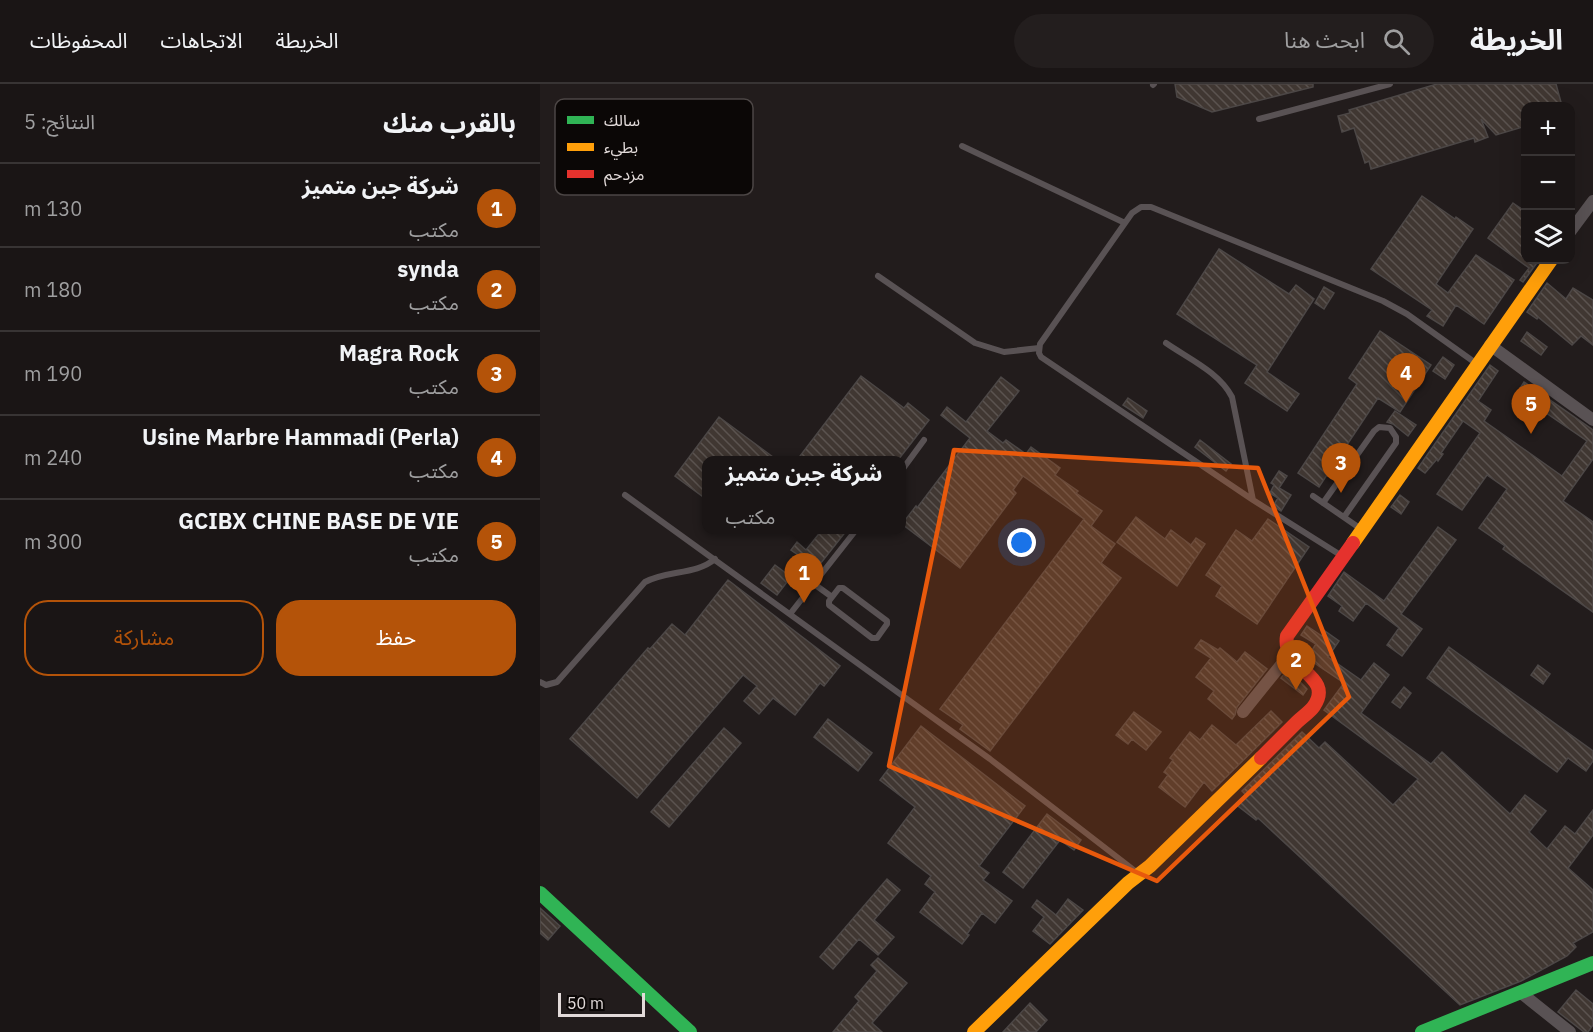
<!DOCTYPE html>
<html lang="ar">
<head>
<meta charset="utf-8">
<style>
	:root { --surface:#1a1515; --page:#231e1e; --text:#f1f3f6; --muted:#9f9fa0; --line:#383434; --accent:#b45309 }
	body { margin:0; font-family:"IBM Plex Sans","Noto Sans Arabic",sans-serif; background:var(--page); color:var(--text); direction:rtl }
	.controls { position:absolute; right:18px; top:18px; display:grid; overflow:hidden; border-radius:12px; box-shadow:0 6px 24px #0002 }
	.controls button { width:54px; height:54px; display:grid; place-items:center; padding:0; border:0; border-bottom:2px solid var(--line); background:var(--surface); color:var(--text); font:30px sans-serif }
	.scale { position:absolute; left:18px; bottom:15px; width:87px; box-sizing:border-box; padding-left:6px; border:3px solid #e2dad9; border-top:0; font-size:16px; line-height:21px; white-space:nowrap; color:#e2dad9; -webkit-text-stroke:4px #0b0706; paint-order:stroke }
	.you { position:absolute; left:482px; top:459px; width:21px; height:21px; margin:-15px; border:4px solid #fff; border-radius:50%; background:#1a73e8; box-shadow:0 0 0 9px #1a73e833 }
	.badge { display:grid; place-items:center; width:39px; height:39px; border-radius:50%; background:var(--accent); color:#fff; font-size:20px; font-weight:700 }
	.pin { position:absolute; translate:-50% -50px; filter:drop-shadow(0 2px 3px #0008) }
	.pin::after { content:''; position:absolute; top:32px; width:21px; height:18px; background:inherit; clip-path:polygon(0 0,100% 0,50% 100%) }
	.popup { position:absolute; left:162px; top:372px; width:204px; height:78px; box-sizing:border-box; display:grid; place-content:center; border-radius:12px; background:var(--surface); filter:drop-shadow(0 2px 4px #0005); font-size:20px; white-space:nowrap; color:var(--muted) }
	.popup b { font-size:22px; color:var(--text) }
	.popup::after { content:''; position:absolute; left:50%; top:100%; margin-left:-12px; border:12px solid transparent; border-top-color:var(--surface) }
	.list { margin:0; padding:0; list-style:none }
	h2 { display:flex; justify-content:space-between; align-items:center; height:78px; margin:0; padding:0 24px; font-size:26px }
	h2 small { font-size:20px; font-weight:400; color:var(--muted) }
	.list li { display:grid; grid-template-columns:39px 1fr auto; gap:18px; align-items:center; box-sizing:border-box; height:84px; padding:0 24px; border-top:2px solid var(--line) }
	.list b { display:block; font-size:22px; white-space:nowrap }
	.list p { margin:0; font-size:20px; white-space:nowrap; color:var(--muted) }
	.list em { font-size:20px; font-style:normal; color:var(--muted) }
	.actions { display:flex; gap:12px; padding:18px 24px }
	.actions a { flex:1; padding:14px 0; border:2px solid var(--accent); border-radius:24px; text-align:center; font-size:21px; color:var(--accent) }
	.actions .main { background:var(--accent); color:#fff }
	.icon { flex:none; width:33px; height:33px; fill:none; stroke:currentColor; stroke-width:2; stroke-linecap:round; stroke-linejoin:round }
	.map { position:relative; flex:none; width:1053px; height:948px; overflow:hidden; direction:ltr }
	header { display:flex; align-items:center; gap:36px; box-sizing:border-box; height:84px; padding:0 30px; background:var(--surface); border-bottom:2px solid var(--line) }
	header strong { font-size:28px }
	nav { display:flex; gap:33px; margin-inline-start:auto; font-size:21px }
	.search { width:420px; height:54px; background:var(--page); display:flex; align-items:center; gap:15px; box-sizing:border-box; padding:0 21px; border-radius:33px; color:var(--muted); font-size:22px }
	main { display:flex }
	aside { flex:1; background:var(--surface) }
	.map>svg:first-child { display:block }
</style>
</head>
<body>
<header>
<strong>الخريطة</strong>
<div class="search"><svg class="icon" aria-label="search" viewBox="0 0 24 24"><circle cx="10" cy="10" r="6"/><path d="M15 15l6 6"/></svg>ابحث هنا</div>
<nav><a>الخريطة</a><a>الاتجاهات</a><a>المحفوظات</a></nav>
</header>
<main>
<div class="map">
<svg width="1053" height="948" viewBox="0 0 1053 948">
	<defs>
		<pattern id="building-back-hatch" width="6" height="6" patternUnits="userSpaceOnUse" patternTransform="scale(1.5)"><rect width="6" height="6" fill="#403732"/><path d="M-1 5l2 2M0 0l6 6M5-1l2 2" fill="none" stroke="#5b534f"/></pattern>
	</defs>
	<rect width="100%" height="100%" fill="#221c1c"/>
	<path fill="url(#building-back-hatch)" stroke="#4c4746" stroke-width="1.5" d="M 635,0 L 773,0 L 773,3 L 672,28 L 637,13 Z
		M 897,0 L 1016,0 L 1022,22 L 986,22 L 986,42 L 956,51 L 941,35 L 948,53 L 935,58 L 934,54 L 831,85 L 829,77 L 825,79 L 814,44 L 802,48 L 798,32 L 810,29 L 809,26 Z
		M 882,112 L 915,135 L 916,133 L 933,145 L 896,200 L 908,209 L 936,171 L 974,196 L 944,240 L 916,221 L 903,242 L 887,232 L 892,226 L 831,185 Z
		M 973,119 L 986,128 L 986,176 L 999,176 L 983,198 L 980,196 L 989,184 L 948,154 Z
		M 679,165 L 749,210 L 756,201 L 774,215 L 727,288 L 759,310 L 747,327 L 705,299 L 717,281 L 637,230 Z
		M 1007,199 L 1026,215 L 1033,204 L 1053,216 L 1053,261 L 1041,252 L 1032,261 L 998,233 L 997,235 L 987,228 Z
		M 784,203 L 794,209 L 784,225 L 775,219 Z
		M 840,247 L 891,281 L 860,328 L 838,314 L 779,403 L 758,389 L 817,300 L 809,294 Z
		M 987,248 L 1007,263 L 1001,271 L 981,257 Z
		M 903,273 L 914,281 L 905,295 L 893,287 Z
		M 950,281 L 958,287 L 938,317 L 951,326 L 944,337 L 1022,392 L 1047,357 L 977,309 L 984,298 L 1053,346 L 1053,375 L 1023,417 L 1053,438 L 1053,528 L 963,465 L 965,462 L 939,444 L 967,405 L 947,391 L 922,426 L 897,410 L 940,349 L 923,337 L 901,369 L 903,370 L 898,377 L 897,375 L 885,389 L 878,384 Z
		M 321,292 L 364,324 L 368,319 L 389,336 L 358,376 L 257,376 Z
		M 461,293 L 479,307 L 447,347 L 463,359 L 466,356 L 486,370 L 491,363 L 520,384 L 515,391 L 538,407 L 536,409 L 562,427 L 551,442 L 575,460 L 561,479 L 581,494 L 450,667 L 420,645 L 423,641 L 400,625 L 544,435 L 483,392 L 473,406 L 476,409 L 420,484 L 362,440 L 376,422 L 377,424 L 430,354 L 401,331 L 407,323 L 426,338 Z
		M 588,314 L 607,327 L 603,334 L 583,321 Z
		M 855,327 L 876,341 L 868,352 L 853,340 L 847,338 Z
		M 179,333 L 237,376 L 166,376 L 166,415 L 135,392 Z
		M 660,356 L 691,380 L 686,387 L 655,363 Z
		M 739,387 L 747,392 L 739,404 L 751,411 L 741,427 L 733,422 L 738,414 L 730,409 L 734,401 L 731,399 Z
		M 860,411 L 869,418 L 861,430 L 851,423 Z
		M 596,433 L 625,455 L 631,446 L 651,461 L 656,454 L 665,460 L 637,502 L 577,458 Z
		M 728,435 L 769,463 L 717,540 L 676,512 L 682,502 L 666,491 L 696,446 L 712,457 Z
		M 898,443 L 916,456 L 861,530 L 882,545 L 862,572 L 847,561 L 859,544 L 826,519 L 813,537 L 799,527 L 802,522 L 788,512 L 804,488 L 844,517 Z
		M 282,446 L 307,446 L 273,489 L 258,477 L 261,473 L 251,466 L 257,458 L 266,466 Z
		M 235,481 L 251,493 L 237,511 L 221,499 Z
		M 188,496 L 300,582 L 284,602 L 280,599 L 255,631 L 233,614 L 219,630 L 204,617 L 217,602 L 203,591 L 97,714 L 30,655 L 108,564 L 110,565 L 132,540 L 145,551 Z
		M 767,542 L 782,552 L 785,547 L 799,557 L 788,573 L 821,596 L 834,579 L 849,591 L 821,629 L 891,680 L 902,668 L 970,730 L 985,711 L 1006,727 L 989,748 L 1007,765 L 1025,742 L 1035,750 L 1053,726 L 1053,751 L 1028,784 L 1053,806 L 1053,848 L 1033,859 L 1036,863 L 1027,872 L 981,897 L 920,921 L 718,734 L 716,736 L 698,722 L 706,711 L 702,707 L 762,648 L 779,664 L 785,658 L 853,721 L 878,695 L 784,626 L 804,599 L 767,574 L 776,560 L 761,551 Z
		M 661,556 L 678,566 L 680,564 L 697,578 L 705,568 L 727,585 L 697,623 L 695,631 L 692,635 L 668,615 L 674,607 L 656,593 L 671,574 L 655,564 Z
		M 909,563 L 1053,667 L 1053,677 L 1046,687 L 1028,674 L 1017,688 L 887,594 Z
		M 998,581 L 1010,590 L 1003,600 L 991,591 Z
		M 748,585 L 767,605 L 763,611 L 741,594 Z
		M 864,603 L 871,609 L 860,624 L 852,618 Z
		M 731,627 L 742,638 L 672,707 L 664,698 L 645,723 L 619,703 L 628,691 L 624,688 L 633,676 L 630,674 L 650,648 L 660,656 L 672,641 L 696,661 Z
		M 594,628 L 621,648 L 606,666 L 592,655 L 588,660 L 576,651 Z
		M 288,635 L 332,669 L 318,687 L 274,653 Z
		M 381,642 L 485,722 L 439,782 L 449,789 L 443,796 L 472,817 L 455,839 L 442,829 L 427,850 L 429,851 L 422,860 L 380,828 L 395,808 L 385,800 L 391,792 L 348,759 L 375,723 L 340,696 Z
		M 184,644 L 201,659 L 129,743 L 111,728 Z
		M 507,730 L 541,756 L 534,766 L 520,756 L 483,804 L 463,788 Z
		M 347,795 L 360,806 L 334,836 L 354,853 L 338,871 L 319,855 L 293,885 L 280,873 Z
		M 528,815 L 543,826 L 510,860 L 493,847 L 504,833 L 492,823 L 497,816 L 516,831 Z
		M 0,824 L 20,842 L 8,856 L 0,849 Z
		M 338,874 L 367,899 L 332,939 L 342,948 L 293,948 L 319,917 L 315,913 L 337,887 L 331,881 Z
		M 1036,906 L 1053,920 L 1053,941 L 1048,948 L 1044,948 L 1018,928 Z
		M 490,919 L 507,936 L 496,948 L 463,948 Z"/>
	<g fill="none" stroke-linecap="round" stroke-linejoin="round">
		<path stroke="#595254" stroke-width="6" d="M 613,1 L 614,0
			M 719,35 L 850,0
			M 422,62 L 585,139
			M 338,192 L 435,259 L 464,268 L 499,264
			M 626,259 C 649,275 679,288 692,313 L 713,416
			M 362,386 L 384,356
			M 85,411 L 450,675 L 599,790
			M 773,412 L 821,445
			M 783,419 L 834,347 L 839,343 L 850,344 L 856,353 L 856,359 L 804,433
			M 802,472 L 713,416 L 501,273 L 499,269 L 500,260 L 592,129 L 601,123 L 611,123 L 843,217 L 867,230 L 937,280
			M 274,500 L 292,513
			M 299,504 L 303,504 L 347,537 L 347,540 L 337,554 L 332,554 L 289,521 L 289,517 Z
			M 250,530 L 316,446
			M 0,598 L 6,601 L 17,598 L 105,498 C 127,486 156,491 175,475"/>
		<path stroke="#595254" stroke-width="12" d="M 1030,148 L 1053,117
			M 950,261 L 1053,336
			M 703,628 L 749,571
			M 980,908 L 1030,948"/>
		<path stroke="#30b455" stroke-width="14" d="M 0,809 L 150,948
			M 882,948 L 1053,879"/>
		<path stroke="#ff9f0a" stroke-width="14" d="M 813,459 L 1011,176
			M 434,948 L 588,799 L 610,782 L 721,674"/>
		<path stroke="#e5322d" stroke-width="14" d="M 721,674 C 733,662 745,650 757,638 C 762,633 770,628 774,622 C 795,591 741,586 747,552 L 813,459"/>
	</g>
	<path fill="#e8590c" fill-opacity="0.2" stroke="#e8590c" stroke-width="4.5" stroke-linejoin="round" d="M 414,366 L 718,384 L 809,613 L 617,797 L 349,682 Z"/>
	<rect x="15" y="15" width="198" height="96" rx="9" fill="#0b0706" stroke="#4c4645" stroke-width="1.5"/>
	<rect x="27" y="32" width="27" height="8" fill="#30b455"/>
	<rect x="27" y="59" width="27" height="8" fill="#ff9f0a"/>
	<rect x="27" y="86" width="27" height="8" fill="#e5322d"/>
	<g font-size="16" fill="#e2dad9">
		<text x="64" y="42">سالك</text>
		<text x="64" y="69">بطيء</text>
		<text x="64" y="96">مزدحم</text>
	</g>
</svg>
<div class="controls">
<button>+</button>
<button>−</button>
<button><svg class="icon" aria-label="layers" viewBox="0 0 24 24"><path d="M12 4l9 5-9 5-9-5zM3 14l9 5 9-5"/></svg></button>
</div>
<div class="scale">50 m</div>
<div class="you"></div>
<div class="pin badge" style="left:264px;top:519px">1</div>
<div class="popup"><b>شركة جبن متميز</b>مكتب</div>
<div class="pin badge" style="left:756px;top:606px">2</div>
<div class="pin badge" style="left:801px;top:409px">3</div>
<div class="pin badge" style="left:866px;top:319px">4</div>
<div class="pin badge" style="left:991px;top:350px">5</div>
</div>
<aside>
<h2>بالقرب منك<small>النتائج: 5</small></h2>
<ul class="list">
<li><span class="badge">1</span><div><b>شركة جبن متميز</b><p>مكتب</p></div><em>130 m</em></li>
<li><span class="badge">2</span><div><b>synda</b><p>مكتب</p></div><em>180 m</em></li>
<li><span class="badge">3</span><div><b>Magra Rock</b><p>مكتب</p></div><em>190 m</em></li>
<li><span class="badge">4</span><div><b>Usine Marbre Hammadi (Perla)</b><p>مكتب</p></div><em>240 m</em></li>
<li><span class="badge">5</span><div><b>GCIBX CHINE BASE DE VIE</b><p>مكتب</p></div><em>300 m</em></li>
</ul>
<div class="actions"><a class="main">حفظ</a><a>مشاركة</a></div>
</aside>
</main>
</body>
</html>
